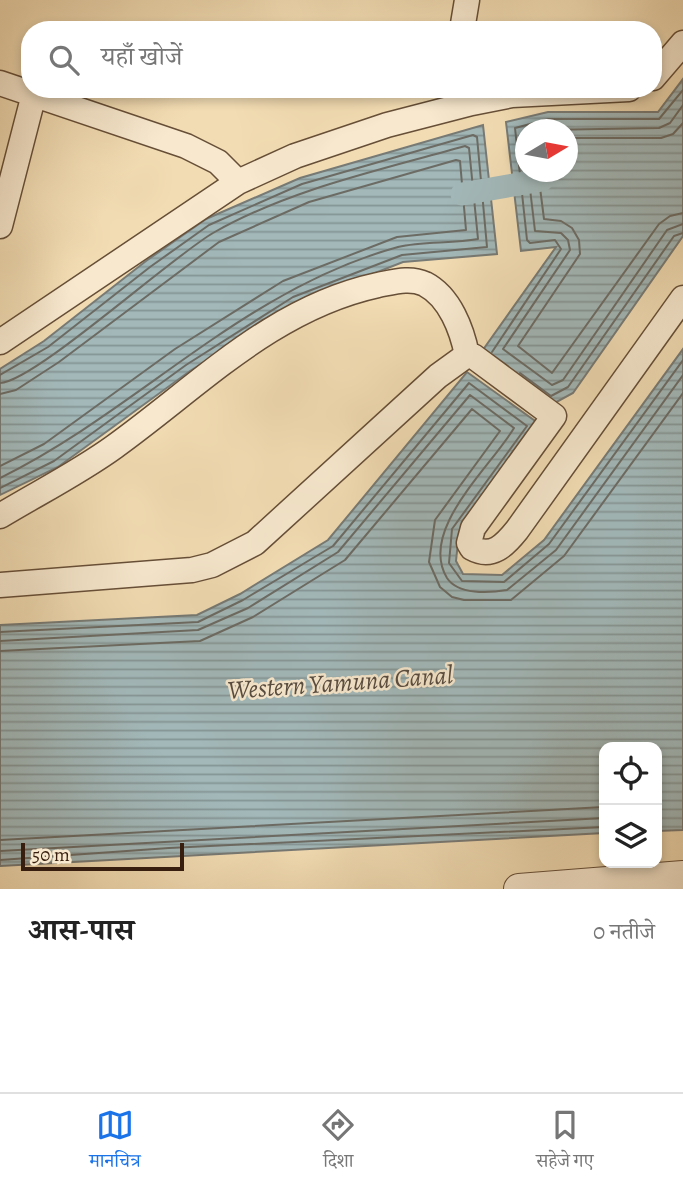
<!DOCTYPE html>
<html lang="hi">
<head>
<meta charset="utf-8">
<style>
	:root { --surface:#fff; --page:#f6f6f6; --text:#222; --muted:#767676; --line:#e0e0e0; --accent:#1a73e8 }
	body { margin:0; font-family:Alegreya,"Noto Serif Devanagari",serif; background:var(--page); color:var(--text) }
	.controls { position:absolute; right:21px; bottom:21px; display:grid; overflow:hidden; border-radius:14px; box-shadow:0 4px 10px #0003 }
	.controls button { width:63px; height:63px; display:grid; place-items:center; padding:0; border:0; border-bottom:2px solid var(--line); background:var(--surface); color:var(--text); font:35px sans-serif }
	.compass { position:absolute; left:515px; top:119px; width:63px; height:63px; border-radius:50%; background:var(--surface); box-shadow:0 4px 10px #0003; rotate:80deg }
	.scale { position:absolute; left:21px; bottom:18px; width:163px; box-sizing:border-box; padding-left:7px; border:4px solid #371e0e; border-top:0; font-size:19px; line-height:24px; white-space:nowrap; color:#371e0e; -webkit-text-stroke:5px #f7e8ce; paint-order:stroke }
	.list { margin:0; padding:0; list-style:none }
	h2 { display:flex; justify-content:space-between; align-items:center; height:91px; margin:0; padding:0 28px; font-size:30px }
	h2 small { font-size:23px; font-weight:400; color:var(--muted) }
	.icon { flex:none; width:38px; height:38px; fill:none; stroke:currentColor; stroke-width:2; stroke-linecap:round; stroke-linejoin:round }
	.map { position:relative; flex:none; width:683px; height:889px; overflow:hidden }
	.search { position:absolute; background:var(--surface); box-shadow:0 4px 10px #0003; left:21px; right:21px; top:21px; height:77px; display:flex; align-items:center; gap:18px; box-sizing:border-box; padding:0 24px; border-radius:28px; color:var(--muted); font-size:26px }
	.sheet { height:203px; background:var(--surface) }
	nav { display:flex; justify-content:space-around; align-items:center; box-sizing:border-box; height:98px; border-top:2px solid var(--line); background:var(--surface); font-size:19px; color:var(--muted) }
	nav a { display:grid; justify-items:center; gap:4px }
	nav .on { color:var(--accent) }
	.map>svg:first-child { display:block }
</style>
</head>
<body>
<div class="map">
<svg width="683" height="889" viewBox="0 0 683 889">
	<defs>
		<pattern id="water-rules" width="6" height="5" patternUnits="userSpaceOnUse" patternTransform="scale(1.75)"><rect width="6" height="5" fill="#a2b8b9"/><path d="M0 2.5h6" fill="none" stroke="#859595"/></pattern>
	</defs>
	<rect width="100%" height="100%" fill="#f2dcb3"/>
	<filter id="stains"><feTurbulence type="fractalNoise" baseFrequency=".00286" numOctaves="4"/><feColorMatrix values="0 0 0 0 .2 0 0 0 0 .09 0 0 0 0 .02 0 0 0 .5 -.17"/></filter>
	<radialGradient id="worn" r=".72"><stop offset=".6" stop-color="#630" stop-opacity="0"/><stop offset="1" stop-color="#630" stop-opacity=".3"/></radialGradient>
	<path fill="url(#water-rules)" stroke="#777a75" stroke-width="2" fill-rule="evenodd" d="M 683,79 L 683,236 L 573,393 L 551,405 L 480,354 L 556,247 L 521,251 L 506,122 L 548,112 L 658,112 ZM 526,130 L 568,130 L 568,172 L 526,172 Z
		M 483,125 L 497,254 L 403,262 L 296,304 L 190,371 L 58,467 L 0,495 L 0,369 L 44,341 L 146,261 L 206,219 L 300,178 Z
		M 683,349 L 683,830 L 657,831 L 657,747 L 604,747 L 604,833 L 0,866 L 0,625 L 197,615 L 240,594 L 328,540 L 467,372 L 538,423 L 459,532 L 456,561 L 463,574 L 502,575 L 544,540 Z"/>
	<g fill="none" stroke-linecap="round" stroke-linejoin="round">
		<path stroke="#6c6b64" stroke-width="2" d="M 542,130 L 659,128 L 670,123 L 683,105
			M 568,138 L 661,138 L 673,134 L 683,123
			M 528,172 L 535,231 L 561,233 L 568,240 L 570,250 L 503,349 L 552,385 L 563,380 L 667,230 L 683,224
			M 538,172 L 544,219 L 561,221 L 572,228 L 579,240 L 580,254 L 518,346 L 552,373 L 659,224 L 670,216 L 683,213
			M 492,352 L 561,249 L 555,240 L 530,243 L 527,240 L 515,128 L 549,119 L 659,119 L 683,90
			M 520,373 L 551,396 L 568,387 L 674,236 L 683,233
			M 0,375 L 48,347 L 150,267 L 209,225 L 302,184 L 473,135 L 477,137 L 487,247 L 402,255 L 293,297 L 186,365 L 54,461 L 0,488
			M 0,383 C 34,382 170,258 213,233 C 290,189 381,170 465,146 L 469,148 L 478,239 C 452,244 423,241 398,247 C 242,290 140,409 0,478
			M 0,394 L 16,390 L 59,362 L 219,242 L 309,202 L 456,160 L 460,161 L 466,230 L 397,237 L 283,281 L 175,349 L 44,444 L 0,466
			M 0,632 L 198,622 L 243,600 L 333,546 L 469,383 L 527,426 L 452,529 L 449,563 L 462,581 L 504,582 L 549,544 L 683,360
			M 0,641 L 198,630 L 248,608 L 338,552 L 470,395 L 514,428 C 491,467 418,530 447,578 C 458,595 489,593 507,590 L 556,550 L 683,375
			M 0,651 L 200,641 L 253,617 L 345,560 L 472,409 L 500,431 L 435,520 L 429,562 L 440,587 L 452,597 L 464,600 L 511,600 L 564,556 L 683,393
			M 0,840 L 604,807
			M 0,851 L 604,818
			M 0,860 L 169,848 L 604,827"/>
		<path stroke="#a2b8b9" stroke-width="23" d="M 462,194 L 542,180"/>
		<defs>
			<path id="minor" d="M 462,30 L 467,0
				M 653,78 L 683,43
				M 0,83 L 186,146 L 218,162 L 238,182
				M 0,226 L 34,94
				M 0,342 L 238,182 L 295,156 L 387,125 L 472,103 L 512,95 L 629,89
				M 0,516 C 38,493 78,473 114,447 C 199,386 272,308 378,285 C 394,282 410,277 425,284 C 450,297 462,330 467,355
				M 0,585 L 192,570 L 212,565 L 255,543 L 438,376 L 467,355 L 473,356 L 554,416 L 473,528 L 469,543 L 472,548 C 492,559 505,545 517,530 L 683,298"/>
			<path id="tertiary" d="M 519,889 L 683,876"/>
		</defs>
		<use href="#minor" stroke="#664e37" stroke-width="27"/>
		<use href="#tertiary" stroke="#664e37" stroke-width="32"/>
		<use href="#minor" stroke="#f7e8ce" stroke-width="24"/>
		<use href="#tertiary" stroke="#f7e8ce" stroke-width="30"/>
	</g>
	<g text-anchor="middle" stroke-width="5" stroke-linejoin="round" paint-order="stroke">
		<g font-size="26" font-style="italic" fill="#574c41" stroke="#f7e8ce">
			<text transform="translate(340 682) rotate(-4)" y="9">Western Yamuna Canal</text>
		</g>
	</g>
	<rect width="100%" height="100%" filter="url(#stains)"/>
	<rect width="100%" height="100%" fill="url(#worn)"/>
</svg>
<div class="controls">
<button><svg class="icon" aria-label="locate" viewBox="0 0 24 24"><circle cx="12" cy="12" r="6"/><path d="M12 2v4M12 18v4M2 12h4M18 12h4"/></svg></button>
<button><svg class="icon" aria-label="layers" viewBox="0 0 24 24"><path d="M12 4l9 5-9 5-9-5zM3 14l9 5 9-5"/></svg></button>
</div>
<svg class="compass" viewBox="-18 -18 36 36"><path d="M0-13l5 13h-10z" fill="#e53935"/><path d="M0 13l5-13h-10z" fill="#767676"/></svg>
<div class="scale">50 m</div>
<div class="search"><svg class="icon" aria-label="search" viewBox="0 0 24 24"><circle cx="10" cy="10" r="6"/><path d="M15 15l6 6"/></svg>यहाँ खोजें</div>
</div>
<section class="sheet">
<h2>आस-पास<small>0 नतीजे</small></h2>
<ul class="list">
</ul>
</section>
<nav>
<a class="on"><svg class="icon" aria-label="map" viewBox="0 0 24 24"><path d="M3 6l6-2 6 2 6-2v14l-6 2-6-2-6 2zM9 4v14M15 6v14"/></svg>मानचित्र</a>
<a><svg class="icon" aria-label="directions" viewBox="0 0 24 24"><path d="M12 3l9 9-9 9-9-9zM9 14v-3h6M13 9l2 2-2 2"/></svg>दिशा</a>
<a><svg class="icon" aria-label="saved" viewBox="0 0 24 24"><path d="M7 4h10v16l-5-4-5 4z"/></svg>सहेजे गए</a>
</nav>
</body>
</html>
